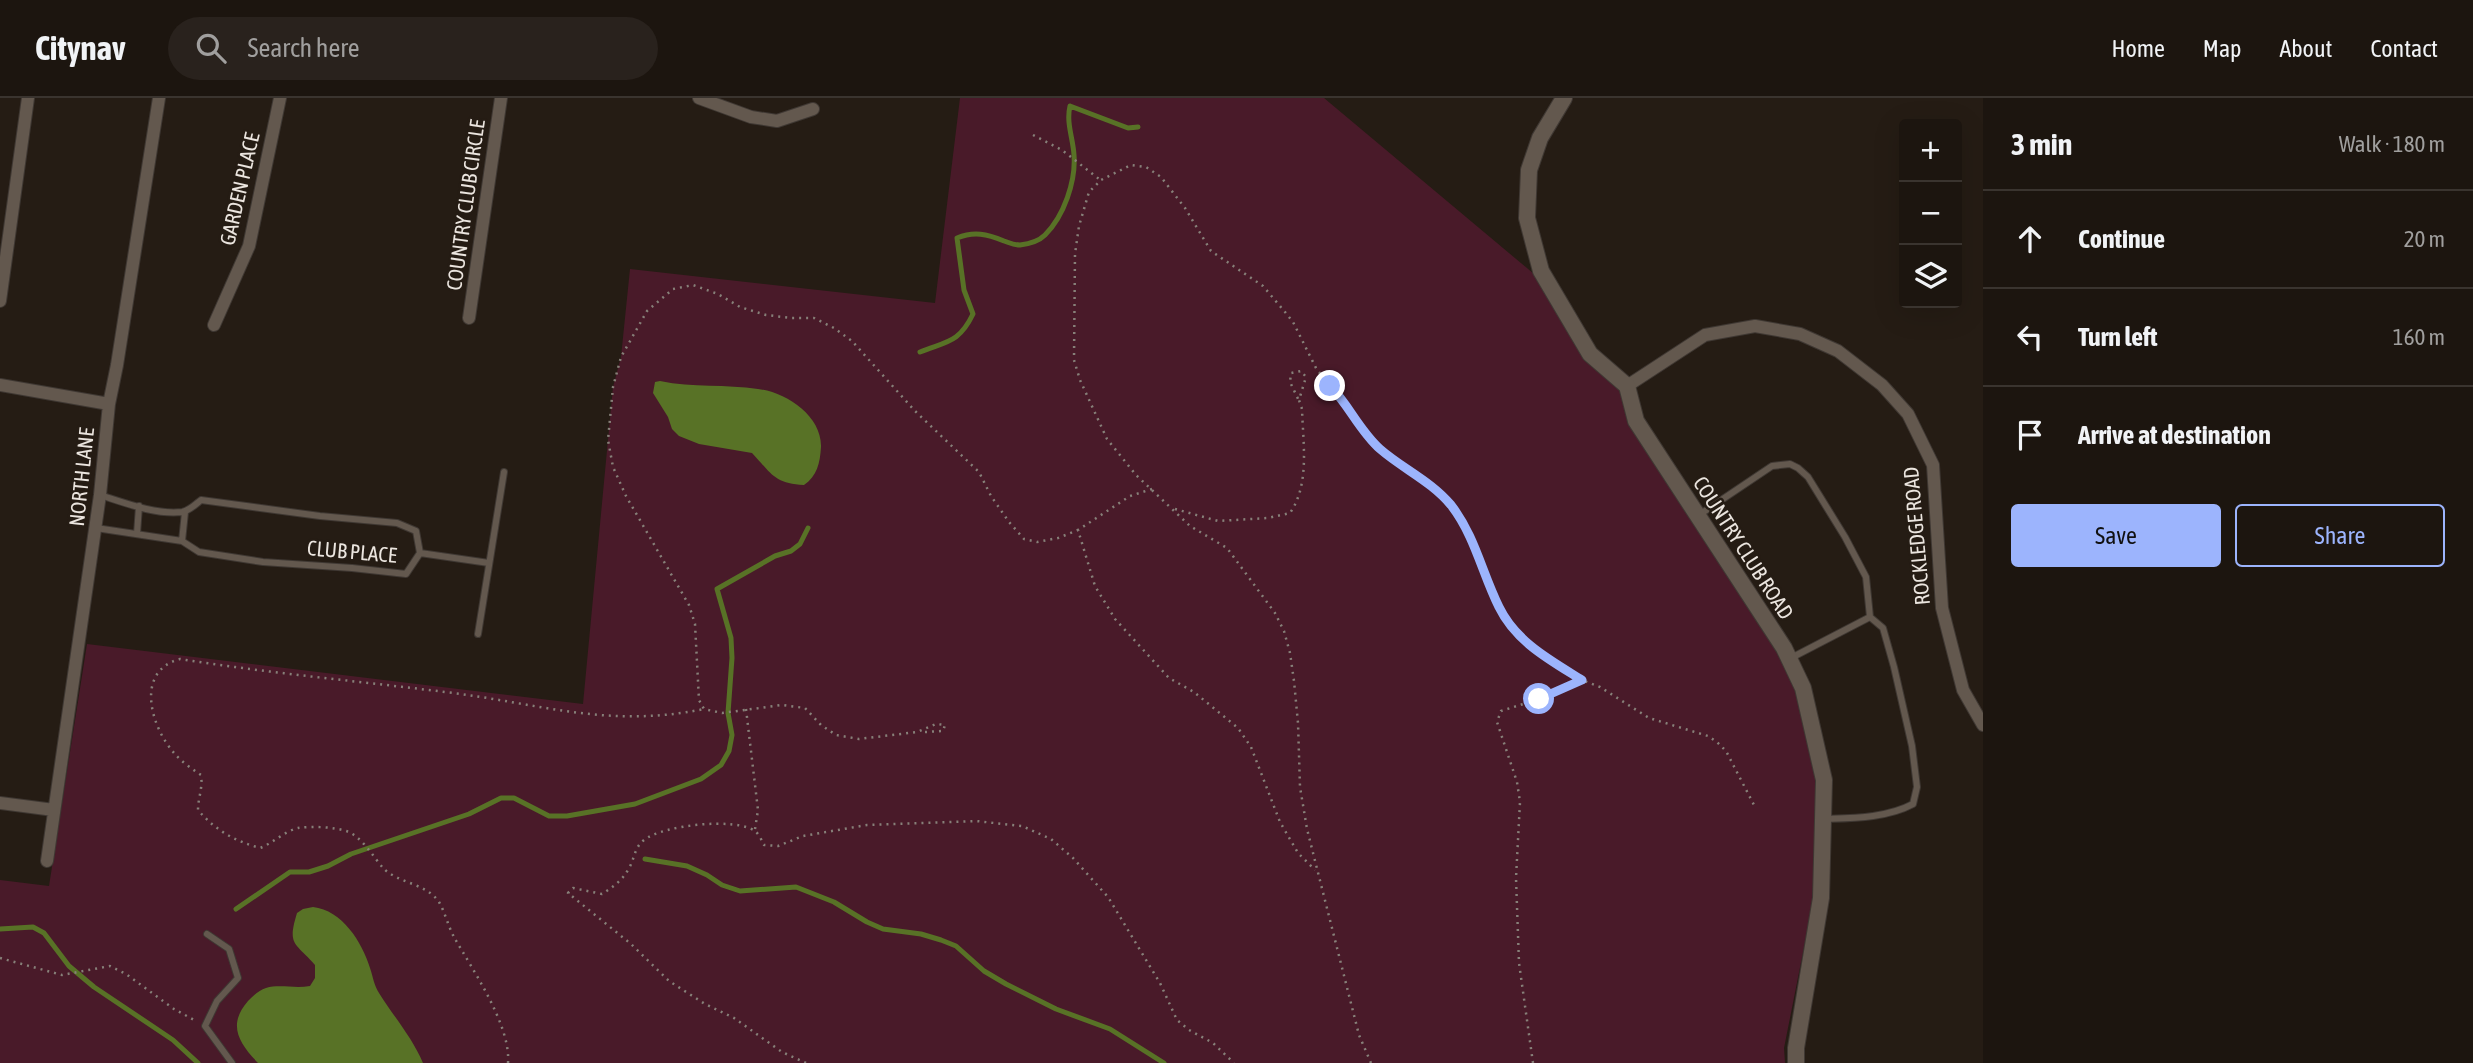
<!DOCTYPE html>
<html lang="en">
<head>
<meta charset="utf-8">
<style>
	:root { --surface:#1c150f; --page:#29221d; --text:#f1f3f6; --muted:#a09f9e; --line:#3a342f; --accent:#9cb4fd }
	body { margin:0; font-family:"Asap Condensed",sans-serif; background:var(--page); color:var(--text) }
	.controls { position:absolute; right:21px; top:21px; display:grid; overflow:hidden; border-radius:7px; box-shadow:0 7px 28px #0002 }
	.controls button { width:63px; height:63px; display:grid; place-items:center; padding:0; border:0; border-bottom:2px solid var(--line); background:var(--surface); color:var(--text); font:35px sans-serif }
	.stop { position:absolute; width:21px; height:21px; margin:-16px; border:5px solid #9cb4fd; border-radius:50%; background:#fff }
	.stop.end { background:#9cb4fd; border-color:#fff; box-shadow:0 2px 7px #0008 }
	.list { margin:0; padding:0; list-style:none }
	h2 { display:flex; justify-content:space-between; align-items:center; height:91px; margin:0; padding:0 28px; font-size:30px }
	h2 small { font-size:23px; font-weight:400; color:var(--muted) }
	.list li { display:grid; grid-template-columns:46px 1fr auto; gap:21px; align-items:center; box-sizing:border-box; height:98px; padding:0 28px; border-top:2px solid var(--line) }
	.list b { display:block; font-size:26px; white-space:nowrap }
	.list em { font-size:23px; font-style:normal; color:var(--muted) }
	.actions { display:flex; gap:14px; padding:21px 28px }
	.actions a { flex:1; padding:16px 0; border:2px solid var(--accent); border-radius:7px; text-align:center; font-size:24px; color:var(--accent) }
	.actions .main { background:var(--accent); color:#111 }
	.icon { flex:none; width:38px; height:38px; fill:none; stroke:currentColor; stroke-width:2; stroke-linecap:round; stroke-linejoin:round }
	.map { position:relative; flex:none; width:1983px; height:965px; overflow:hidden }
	header { display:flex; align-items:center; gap:42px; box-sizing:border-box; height:98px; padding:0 35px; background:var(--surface); border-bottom:2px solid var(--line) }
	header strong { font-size:33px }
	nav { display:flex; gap:38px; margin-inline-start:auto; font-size:24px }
	.search { width:490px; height:63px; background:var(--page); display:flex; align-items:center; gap:18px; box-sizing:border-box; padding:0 24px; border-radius:38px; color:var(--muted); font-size:26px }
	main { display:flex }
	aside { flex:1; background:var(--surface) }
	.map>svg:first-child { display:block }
</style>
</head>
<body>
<header>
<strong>Citynav</strong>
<div class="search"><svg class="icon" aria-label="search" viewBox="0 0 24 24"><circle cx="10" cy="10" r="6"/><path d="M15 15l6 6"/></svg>Search here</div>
<nav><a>Home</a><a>Map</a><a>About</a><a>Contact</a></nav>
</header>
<main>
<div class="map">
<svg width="1983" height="965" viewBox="0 0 1983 965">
	<rect width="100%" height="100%" fill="#251c14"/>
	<path fill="#491a29" d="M 960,0 L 1324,0 L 1534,176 L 1621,291 L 1778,553 L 1796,593 L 1817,683 L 1814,799 L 1784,950 L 1785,965 L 0,965 L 0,782 L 49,788 L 87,546 L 583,606 L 613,289 L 621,259 L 630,171 L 935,205 Z"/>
	<path fill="#587226" d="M 660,283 C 693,290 726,286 758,291 C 786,294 822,318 821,349 C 820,365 817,378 804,387 C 774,386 771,375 752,355 L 699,346 L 679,338 L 672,331 L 668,319 L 653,295 L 655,284 Z
		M 313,809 C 342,812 362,844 370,870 C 373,879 374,887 379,895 C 394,919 412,939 423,965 L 258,965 C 239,945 227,927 248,903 C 253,898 259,892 266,890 C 280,886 295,891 310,888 L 315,880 L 315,867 C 295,844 287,848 297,815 L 303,811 Z"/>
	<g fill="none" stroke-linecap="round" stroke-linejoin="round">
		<path stroke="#587226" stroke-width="5" d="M 920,254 C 947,243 959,245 973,216 L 964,192 L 957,140 C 974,133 987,136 1004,143 C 1010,145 1014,147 1020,147 C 1028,146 1039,143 1045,137 C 1064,118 1076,83 1074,57 C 1073,40 1066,25 1070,8 L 1128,30 L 1138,29
			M 645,761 L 687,768 L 707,777 L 722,787 L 740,793 L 796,789 L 834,804 L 867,824 L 883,831 L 921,836 L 941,842 L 956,848 L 984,873 L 1006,886 L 1056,911 L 1110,931 L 1164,965
			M 236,811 L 290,774 L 309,774 L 328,768 L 351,756 L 469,716 L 501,700 L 514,700 L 549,718 L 567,718 L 635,706 L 701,681 L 721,667 L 729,653 L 732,637 L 728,615 L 732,560 L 731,540 L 717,491 L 775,458 L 791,453 L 800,446 L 808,430
			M 0,831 L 33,829 L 44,835 L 69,868 L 94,889 L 173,942 L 198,965"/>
		<defs>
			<path id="service" d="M 100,397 C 125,405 156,417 182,414 C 189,413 196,406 201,402 L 320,418 L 397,425 L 416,433 L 420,455 L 406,476 L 352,470 L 263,464 L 199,454 L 182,443 L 185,414
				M 1699,417 L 1772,368 L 1790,366 L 1798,370 L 1808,379 L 1845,439 L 1866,479 L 1870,519 L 1791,560
				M 96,430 L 182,443
				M 137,436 L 139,408
				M 420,455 L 489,465
				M 478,536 L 504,374
				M 1824,721 C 1853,720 1887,720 1913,706 L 1917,689 L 1912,648 L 1894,569 L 1883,530 L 1870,519
				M 207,836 L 229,851 L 238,880 L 217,903 L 205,928 L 232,965"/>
			<path id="minor" d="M 699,0 L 751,19 L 777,23 L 813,11
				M 0,203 L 28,0
				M 469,220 L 501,0
				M 214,227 L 249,148 L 280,0
				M 0,287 L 109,306
				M 1627,288 L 1705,237 L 1755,228 L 1800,236 L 1838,253 L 1882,287 L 1908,316 L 1933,367 L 1942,510 L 1963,592 L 1983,627
				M 0,705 L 54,712
				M 47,763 L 100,397 L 109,306 L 117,267 L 159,0"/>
			<path id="tertiary" d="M 1564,0 L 1540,40 L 1529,72 L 1527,120 L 1541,173 L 1590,256 L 1627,288 L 1636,323 L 1784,550 L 1803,590 L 1824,682 L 1821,800 L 1796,950 L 1796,965"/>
		</defs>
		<use href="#service" stroke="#3f3833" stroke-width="8"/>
		<use href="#minor" stroke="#3f3833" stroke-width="14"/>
		<use href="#tertiary" stroke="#3f3833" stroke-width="18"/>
		<path stroke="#878079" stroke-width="2.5" stroke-dasharray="2 5" stroke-linecap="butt" d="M 1033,37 L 1062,52 L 1099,81
			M 1152,391 L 1130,398 L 1078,432 L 1095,488 L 1115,521 L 1169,580 L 1194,594 L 1238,630 L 1251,649 L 1280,724 L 1298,755 L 1315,772
			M 1175,411 L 1218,423 L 1268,420 L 1290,415 C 1310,386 1303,345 1302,311 L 1299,302 L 1306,279 L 1301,273 L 1291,275 L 1290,284 L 1300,305
			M 746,611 L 758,712 L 755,731
			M 925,634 L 943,633 L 945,627 L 936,626 L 917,634 L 859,641 L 836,637 L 821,627 L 805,610 L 782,607 L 722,615 L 704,611 L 699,602 L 695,526 L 689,507 L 626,398 L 613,369 L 608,342 L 613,289 L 621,259 L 647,213 L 673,191 L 693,187 L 718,196 L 740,209 L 766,217 L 792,220 L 814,220 L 834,230 L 852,243 L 915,313 L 979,374 L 991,398 L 1009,424 L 1024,441 L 1037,444 L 1058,440 L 1078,432
			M 0,860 L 62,877 L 110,868 L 126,876 L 174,911 L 196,923
			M 508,965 C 511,927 472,871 454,839 C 448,828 445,814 439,804 C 427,786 399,785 384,771 C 373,759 362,738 346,733 C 334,729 312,728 298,730 C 285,733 273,745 260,750 C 235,743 216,733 198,712 C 198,700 203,690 201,677 C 192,671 182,664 175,656 C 151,630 134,573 180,561 C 268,575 357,583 445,594 C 539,605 607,631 704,611
			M 806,965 L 782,954 L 734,920 L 705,906 L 669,883 L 631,846 L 568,795 L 573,790 L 602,796 C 613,789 623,782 629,770 C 635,760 634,750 644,742 C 663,727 735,719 755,733 C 759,736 762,743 764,747 L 778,748 L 803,738 L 867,727 L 976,723 L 1022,728 L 1051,741 L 1073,760 L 1108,799 L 1160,885 L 1177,922 L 1189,932 L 1213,945 L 1234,965
			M 1371,965 L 1359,937 L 1307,731 L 1300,689 L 1298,625 L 1294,583 L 1290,555 L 1284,533 L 1275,515 L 1227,450 L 1190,428 L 1136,377 L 1107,341 L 1080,282 L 1074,262 L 1075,156 L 1079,128 L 1089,94 L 1101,82 L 1131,67 L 1146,69 L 1161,79 L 1185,110 L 1211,153 L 1263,188 L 1285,214 L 1293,224 L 1317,272 L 1340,297 L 1364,334 L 1399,366 L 1437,392 L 1451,407 L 1471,439 L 1499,509 L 1527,547 L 1582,582
			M 1533,965 L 1519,865 L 1516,780 L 1520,704 L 1517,684 L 1497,624 L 1501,613 L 1555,596 L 1582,582 L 1600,589 L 1649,620 L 1708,638 L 1717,644 L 1726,653 L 1754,707"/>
		<use href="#service" stroke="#63584e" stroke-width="6"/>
		<use href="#minor" stroke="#63584e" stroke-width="12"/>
		<use href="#tertiary" stroke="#63584e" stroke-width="16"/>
	</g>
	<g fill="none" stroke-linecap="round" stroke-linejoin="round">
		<path stroke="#9cb4fd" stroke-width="9" d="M 1330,288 C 1349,307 1359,332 1380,351 C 1403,371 1431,383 1451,407 C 1475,438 1482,475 1499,509 C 1516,544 1550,562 1582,582 L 1539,601"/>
	</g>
	<g text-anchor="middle" stroke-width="5" stroke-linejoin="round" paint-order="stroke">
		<g font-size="21" fill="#ebe5df" stroke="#251c14">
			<text transform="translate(240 91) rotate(-77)" y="7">GARDEN PLACE</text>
			<text transform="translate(466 107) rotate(-82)" y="7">COUNTRY CLUB CIRCLE</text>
			<text transform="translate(82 379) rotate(-84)" y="7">NORTH LANE</text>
			<text transform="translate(1917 438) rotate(-95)" y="7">ROCKLEDGE ROAD</text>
			<text transform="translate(1743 450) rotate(57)" y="7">COUNTRY CLUB ROAD</text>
			<text transform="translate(352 454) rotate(5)" y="7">CLUB PLACE</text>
		</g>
	</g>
</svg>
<div class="controls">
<button>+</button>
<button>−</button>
<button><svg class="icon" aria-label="layers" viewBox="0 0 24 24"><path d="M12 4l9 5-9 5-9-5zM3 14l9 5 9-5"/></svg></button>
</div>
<div class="stop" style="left:1539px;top:601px"></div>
<div class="stop end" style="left:1330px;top:288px"></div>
</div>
<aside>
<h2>3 min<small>Walk · 180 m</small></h2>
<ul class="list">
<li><svg class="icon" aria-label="ahead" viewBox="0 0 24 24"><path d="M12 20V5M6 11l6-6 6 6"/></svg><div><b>Continue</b></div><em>20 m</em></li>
<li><svg class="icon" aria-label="left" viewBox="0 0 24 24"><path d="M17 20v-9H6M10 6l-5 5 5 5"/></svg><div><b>Turn left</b></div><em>160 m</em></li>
<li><svg class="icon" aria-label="arrive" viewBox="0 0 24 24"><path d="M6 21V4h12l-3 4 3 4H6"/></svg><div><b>Arrive at destination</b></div></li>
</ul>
<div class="actions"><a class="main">Save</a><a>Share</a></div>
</aside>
</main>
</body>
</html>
